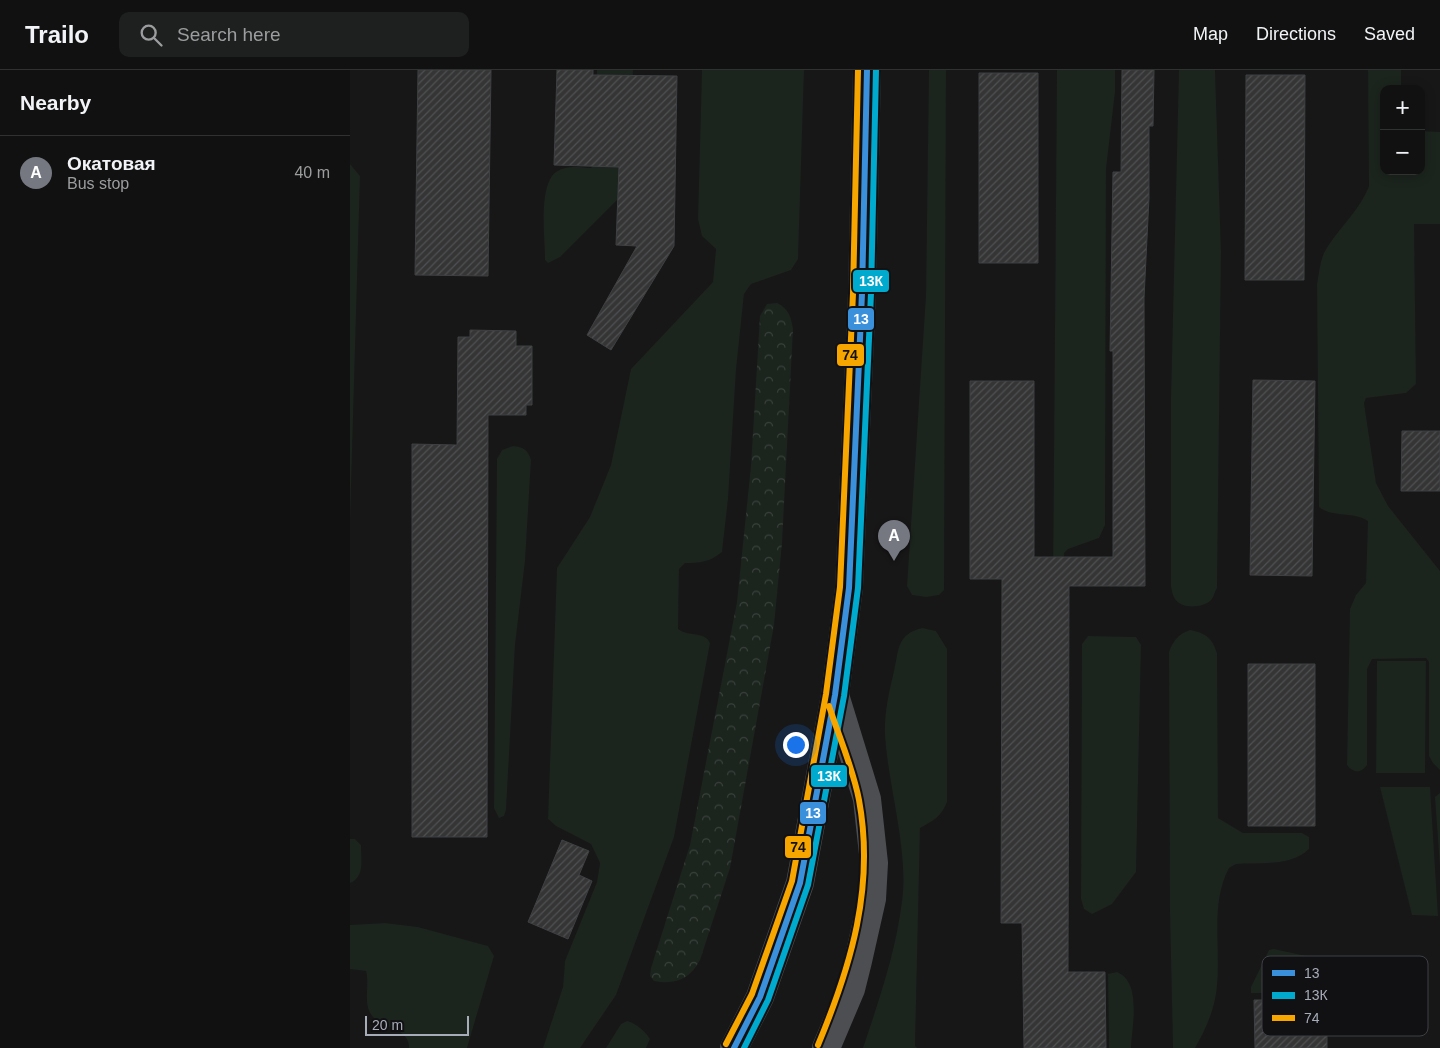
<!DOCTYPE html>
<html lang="en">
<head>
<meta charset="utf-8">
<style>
	:root { --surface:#111; --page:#1e1f1f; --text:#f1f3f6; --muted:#9c9d9f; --line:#303131; --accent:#757880 }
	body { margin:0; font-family:Helvetica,sans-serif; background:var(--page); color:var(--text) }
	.controls { position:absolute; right:15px; top:15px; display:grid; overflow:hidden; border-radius:10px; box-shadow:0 2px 12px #0003 }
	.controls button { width:45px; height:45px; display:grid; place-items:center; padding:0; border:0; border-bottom:1px solid var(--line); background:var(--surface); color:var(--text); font:25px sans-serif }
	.scale { position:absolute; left:15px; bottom:12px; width:104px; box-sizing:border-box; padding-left:5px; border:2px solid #a7acb9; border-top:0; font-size:14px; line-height:18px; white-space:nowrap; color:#a7acb9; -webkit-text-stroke:4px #111113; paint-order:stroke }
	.you { position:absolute; left:445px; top:674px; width:18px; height:18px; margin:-12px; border:4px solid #fff; border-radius:50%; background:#1a73e8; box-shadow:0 0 0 8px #1a73e833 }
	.badge { display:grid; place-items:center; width:32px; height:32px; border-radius:50%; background:var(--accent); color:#fff; font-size:16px; font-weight:700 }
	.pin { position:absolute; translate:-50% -41px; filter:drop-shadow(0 1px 2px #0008) }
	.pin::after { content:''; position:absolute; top:26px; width:18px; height:15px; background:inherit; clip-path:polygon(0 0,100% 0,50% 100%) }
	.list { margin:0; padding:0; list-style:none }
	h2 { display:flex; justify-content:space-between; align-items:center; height:65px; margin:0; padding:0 20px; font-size:21px }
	h2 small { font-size:16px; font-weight:400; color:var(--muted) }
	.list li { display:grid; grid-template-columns:32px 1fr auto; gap:15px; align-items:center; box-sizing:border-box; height:75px; padding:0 20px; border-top:1px solid var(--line) }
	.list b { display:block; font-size:19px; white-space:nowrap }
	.list p { margin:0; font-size:16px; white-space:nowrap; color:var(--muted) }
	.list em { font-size:16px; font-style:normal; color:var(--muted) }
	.icon { flex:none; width:28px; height:28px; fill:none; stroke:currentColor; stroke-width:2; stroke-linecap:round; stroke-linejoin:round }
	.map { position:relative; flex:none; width:1090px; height:978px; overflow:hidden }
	header { display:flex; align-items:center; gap:30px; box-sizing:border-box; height:70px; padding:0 25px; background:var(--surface); border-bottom:1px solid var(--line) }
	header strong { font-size:24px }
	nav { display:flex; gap:28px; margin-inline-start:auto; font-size:18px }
	.search { width:350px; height:45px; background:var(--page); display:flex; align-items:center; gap:12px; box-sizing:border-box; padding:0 18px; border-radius:10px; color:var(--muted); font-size:19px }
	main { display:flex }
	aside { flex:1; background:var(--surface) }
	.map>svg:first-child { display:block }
</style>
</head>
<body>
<header>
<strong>Trailo</strong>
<div class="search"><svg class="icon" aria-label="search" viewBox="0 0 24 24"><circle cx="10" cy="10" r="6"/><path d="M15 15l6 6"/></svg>Search here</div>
<nav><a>Map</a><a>Directions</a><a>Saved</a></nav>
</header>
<main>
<aside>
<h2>Nearby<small></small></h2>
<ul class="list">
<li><span class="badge">A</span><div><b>Окатовая</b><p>Bus stop</p></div><em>40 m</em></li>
</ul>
</aside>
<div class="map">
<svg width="1090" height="978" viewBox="0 0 1090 978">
	<defs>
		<pattern id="forest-crowns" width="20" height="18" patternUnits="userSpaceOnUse" patternTransform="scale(1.25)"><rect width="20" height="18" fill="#1c241e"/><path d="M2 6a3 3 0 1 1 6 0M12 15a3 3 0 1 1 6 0" fill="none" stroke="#3a413d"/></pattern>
		<pattern id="building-hatch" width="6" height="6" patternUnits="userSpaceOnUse" patternTransform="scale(1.25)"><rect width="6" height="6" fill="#353536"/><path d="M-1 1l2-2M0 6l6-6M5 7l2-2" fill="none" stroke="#4f5051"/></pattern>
	</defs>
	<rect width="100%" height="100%" fill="#171717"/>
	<path fill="#1c241e" d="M 247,0 L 283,0 L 280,110 L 269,128 L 210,187 L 198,193 L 195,190 C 195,168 188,115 206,102 C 216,95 229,97 241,98 L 243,96 Z
		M 352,0 L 454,0 L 448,189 L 441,200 L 401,214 L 394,224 L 386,300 L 378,429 L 372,482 C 360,492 350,493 335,493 L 329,499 L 328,559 C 339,567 355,561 360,573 L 324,767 L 266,925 L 230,978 L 193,978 L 213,917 L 215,891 L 247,812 L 250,793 L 241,774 L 206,756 L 198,749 L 207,498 L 240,447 L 261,395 L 281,299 L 363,212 L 366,179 L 352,166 L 348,149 Z
		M 579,0 L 596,0 L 594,520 L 589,525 L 576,527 L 562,525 L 557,516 L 576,225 Z
		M 707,0 L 765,0 L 765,22 L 756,99 L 755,455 L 749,468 L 718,479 L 714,483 L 713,514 L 703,512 Z
		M 829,0 L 865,0 L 871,182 L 867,518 C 865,521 864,526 862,529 C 856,537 837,539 829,533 C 823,529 822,522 821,516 L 821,326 Z
		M 1018,0 L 1051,0 L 1051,19 L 1034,19 L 1034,101 L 1071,101 L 1071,61 L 1090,62 L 1090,154 L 1064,154 L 1066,314 L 1056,323 L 1016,328 L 1014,333 L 1026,413 L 1038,436 L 1090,501 L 1090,700 L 1083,693 L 1079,686 L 1079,592 L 1076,588 L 1022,589 L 1017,599 L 1017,695 C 1011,704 1003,703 997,695 L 1000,539 L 1006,525 L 1016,513 L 1018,451 C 1002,441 983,448 969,437 L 967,214 C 969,204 970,192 974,183 C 987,159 1009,142 1019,116 Z
		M 0,94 L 10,106 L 0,451 Z
		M 163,376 C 174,377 178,380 181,390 L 175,491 L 165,575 L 156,740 L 154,746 L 149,748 L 144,738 L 147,389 L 152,380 Z
		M 572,558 L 586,561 L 597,579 L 597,732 C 591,747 583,751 570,758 L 565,976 L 567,978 L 513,978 C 529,930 546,881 552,831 C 559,782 538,716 535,665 C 534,643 539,622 544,601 C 549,579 547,564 572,558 Z
		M 840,560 C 855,563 862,567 867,583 L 868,748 L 893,763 L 952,763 L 959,767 L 959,779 C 941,797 910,792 886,794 L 879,798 C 860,834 871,877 867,916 C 865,939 856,959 845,978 L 823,978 L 820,844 L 819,582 C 823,571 828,564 840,560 Z
		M 738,566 L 786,567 L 791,575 L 786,802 L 762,834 L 742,844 L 734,839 L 731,829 L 732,574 Z
		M 1027,591 L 1076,591 L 1075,703 L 1026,703 Z
		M 1030,717 L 1080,717 L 1088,846 L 1062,845 Z
		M 1090,723 L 1090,797 L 1085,727 Z
		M 0,769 L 5,769 L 11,775 C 11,789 15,807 0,813 Z
		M 35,853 L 68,857 L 138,876 L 144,886 L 117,978 L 59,978 C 60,959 34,958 23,947 C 12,935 20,915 16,901 L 0,899 L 0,855 Z
		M 924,879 L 956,886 L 962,891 C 966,901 965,916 956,923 L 901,923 L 901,917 L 919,880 Z
		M 767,902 C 792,912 782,956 781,978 L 759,978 L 758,904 Z
		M 277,951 C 286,953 296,962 300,969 L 296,978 L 256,978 L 271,954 Z"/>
	<path fill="url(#forest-crowns)" d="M 427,233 C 439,239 441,247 443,259 L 432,473 L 424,555 L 380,798 L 350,890 C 340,909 326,915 304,911 L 300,906 L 301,898 L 340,775 L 387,532 L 401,396 L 410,246 L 417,234 Z"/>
	<path fill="url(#building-hatch)" stroke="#3f4043" d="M 68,0 L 141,0 L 138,206 L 65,205 Z
		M 207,0 L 243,0 L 243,5 L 327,6 L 324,176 L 261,280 L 237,265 L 287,176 L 266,175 L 269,97 L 204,95 Z
		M 772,0 L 804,0 L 803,56 L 799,56 L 799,128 L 794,228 L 795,516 L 719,516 L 718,902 L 755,902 L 756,978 L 674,978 L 672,853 L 651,853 L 652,509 L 620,509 L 620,311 L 684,311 L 684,487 L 763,487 L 763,281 L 760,281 L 763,102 L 771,102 Z
		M 629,3 L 688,3 L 688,193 L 629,193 Z
		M 896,5 L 955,5 L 954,210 L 895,210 Z
		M 120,260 L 166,261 L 166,276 L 182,276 L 182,335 L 176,335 L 176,345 L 138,345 L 137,767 L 62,767 L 62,374 L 107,375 L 108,267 L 120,267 Z
		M 903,310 L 965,311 L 962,506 L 900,505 Z
		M 1052,361 L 1090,361 L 1090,421 L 1051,421 Z
		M 898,594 L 965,594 L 965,756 L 898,756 Z
		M 212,770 L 239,781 L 229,805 L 242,811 L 218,869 L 178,852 Z
		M 904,930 L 977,930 L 977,978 L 905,978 Z"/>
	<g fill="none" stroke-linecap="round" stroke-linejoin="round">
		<path stroke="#4d4e51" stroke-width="28" d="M 384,978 L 410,927 L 450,813 L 485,625 L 499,518 L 512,223 L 517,0"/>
		<path stroke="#4d4e52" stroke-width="28" d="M 476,978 L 501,919 L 508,891 L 522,829 L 524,793 L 517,729 L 485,625"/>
		<defs>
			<path id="bus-1" d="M 384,978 L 410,927 L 450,813 L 485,625 L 499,518 L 512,223 L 517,0"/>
			<path id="bus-2" d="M 394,978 L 418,930 L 458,815 L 494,626 L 508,518 L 521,223 L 526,0"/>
			<path id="bus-3" d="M 376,974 L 402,924 L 442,811 L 476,624 L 490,517 L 503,223 L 508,0
				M 468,975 C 501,896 525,817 509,730 C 503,698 489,667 479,636"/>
		</defs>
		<use href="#bus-1" stroke="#111113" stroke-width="10"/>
		<use href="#bus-2" stroke="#111113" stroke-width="10"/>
		<use href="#bus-3" stroke="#111113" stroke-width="10"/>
		<use href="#bus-1" stroke="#3a90db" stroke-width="6"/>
		<use href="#bus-2" stroke="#00a9ce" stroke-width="6"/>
		<use href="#bus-3" stroke="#f7a600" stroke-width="6"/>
	</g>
	<rect x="912" y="886" width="166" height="80" rx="8" fill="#111113" stroke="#3e4045" stroke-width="1"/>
	<rect x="922" y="900" width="23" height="6" fill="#3a90db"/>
	<rect x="922" y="922" width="23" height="7" fill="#00a9ce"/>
	<rect x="922" y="945" width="23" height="6" fill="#f7a600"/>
	<g font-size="14" fill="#a7acb9">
		<text x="954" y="908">13</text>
		<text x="954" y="930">13К</text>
		<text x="954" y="953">74</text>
	</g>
	<g stroke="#111113" stroke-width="2">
		<rect x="502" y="199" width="38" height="24" rx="5" fill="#00a9ce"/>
		<rect x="497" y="237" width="28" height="24" rx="5" fill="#3a90db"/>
		<rect x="486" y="273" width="29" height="24" rx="5" fill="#f7a600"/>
		<rect x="460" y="694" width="38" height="24" rx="5" fill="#00a9ce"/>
		<rect x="449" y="731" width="28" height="24" rx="5" fill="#3a90db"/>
		<rect x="434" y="765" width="28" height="24" rx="5" fill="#f7a600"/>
	</g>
	<g font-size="14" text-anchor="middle" font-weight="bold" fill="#fff">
		<text x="521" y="216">13К</text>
		<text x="511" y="254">13</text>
		<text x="479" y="711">13К</text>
		<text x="463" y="748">13</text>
	</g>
	<g font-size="14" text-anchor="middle" font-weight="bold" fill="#111">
		<text x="500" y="290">74</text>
		<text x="448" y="782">74</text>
	</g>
</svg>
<div class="controls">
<button>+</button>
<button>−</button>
</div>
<div class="scale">20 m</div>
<div class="you"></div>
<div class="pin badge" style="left:544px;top:491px">A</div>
</div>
</main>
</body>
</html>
